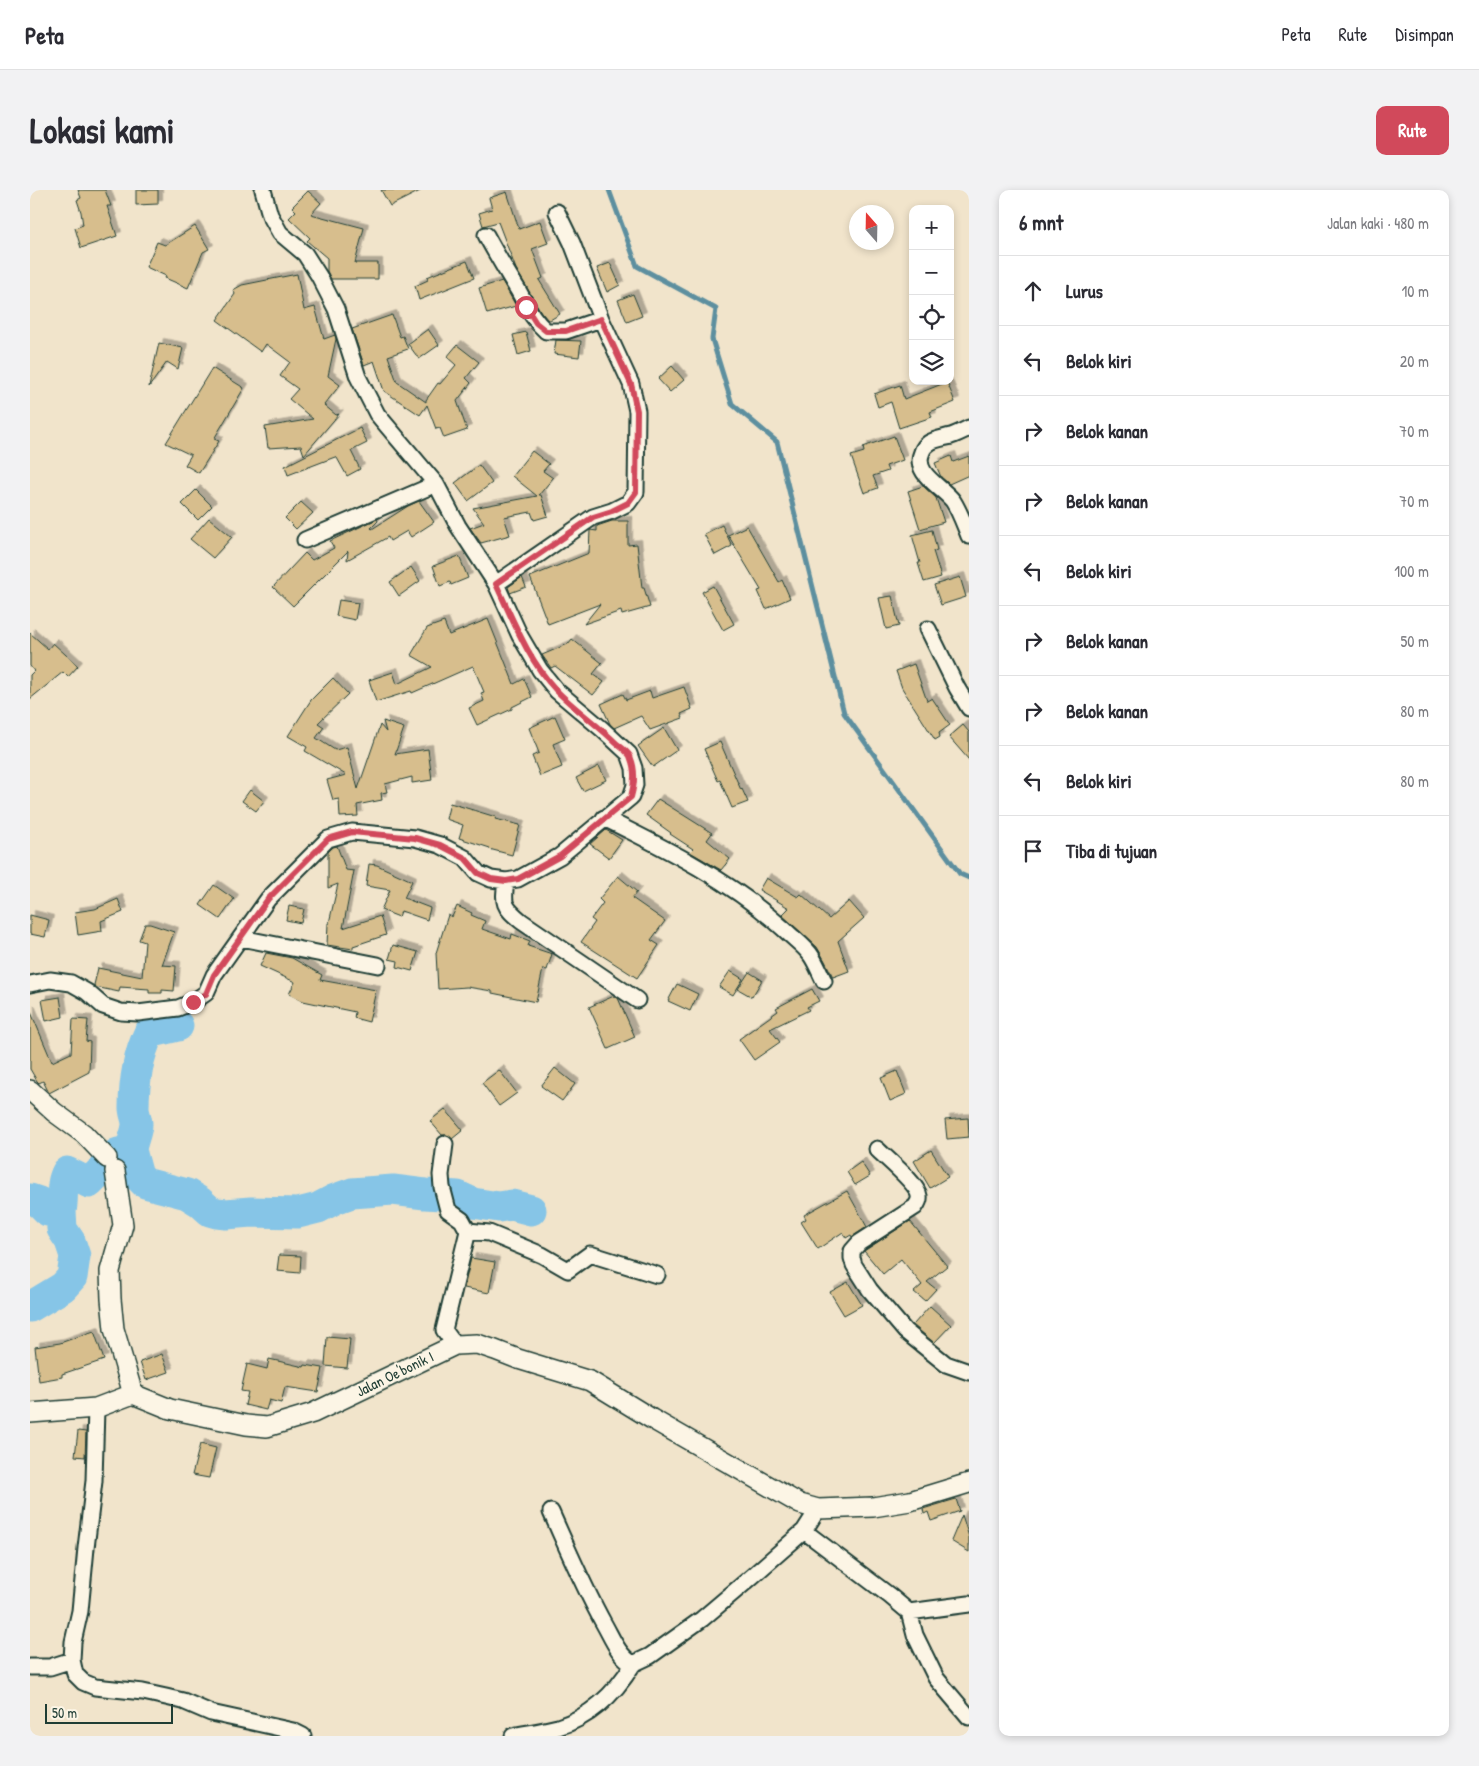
<!DOCTYPE html>
<html lang="id">
<head>
<meta charset="utf-8">
<style>
	:root { --surface:#fff; --page:#f2f2f3; --text:#2b2b33; --muted:#7c7c81; --line:#e1e1e2; --accent:#d1495b }
	body { margin:0; font-family:"Patrick Hand",sans-serif; background:var(--page); color:var(--text) }
	.controls { position:absolute; right:15px; top:15px; display:grid; overflow:hidden; border-radius:10px; box-shadow:0 2px 8px #0003 }
	.controls button { width:45px; height:45px; display:grid; place-items:center; padding:0; border:0; border-bottom:1px solid var(--line); background:var(--surface); color:var(--text); font:25px sans-serif }
	.compass { position:absolute; left:819px; top:15px; width:45px; height:45px; border-radius:50%; background:var(--surface); box-shadow:0 2px 8px #0003; rotate:340deg }
	.scale { position:absolute; left:15px; bottom:12px; width:128px; box-sizing:border-box; padding-left:5px; border:2px solid #1f3d34; border-top:0; font-size:14px; line-height:18px; white-space:nowrap; color:#1f3d34; -webkit-text-stroke:4px #fcf5e5; paint-order:stroke }
	.stop { position:absolute; width:15px; height:15px; margin:-11px; border:4px solid #d1495b; border-radius:50%; background:#fff }
	.stop.end { background:#d1495b; border-color:#fff; box-shadow:0 1px 5px #0008 }
	.list { margin:0; padding:0; list-style:none }
	h2 { display:flex; justify-content:space-between; align-items:center; height:65px; margin:0; padding:0 20px; font-size:21px }
	h2 small { font-size:16px; font-weight:400; color:var(--muted) }
	.list li { display:grid; grid-template-columns:32px 1fr auto; gap:15px; align-items:center; box-sizing:border-box; height:70px; padding:0 20px; border-top:1px solid var(--line) }
	.list b { display:block; font-size:19px; white-space:nowrap }
	.list em { font-size:16px; font-style:normal; color:var(--muted) }
	.icon { flex:none; width:28px; height:28px; fill:none; stroke:currentColor; stroke-width:2; stroke-linecap:round; stroke-linejoin:round }
	.map { position:relative; flex:none; width:939px; height:1546px; overflow:hidden; border-radius:10px }
	header { display:flex; align-items:center; gap:30px; box-sizing:border-box; height:70px; padding:0 25px; background:var(--surface); border-bottom:1px solid var(--line) }
	header strong { font-size:24px }
	nav { display:flex; gap:28px; margin-inline-start:auto; font-size:18px }
	.intro { display:flex; align-items:center; justify-content:space-between; box-sizing:border-box; height:120px; padding:0 30px }
	h1 { margin:0; font-size:35px }
	.button { padding:12px 22px; border-radius:10px; background:var(--accent); color:#fff; font-size:18px; font-weight:700 }
	main { display:flex; gap:30px; padding:0 30px }
	aside { flex:1; background:var(--surface); border-radius:10px; box-shadow:0 2px 8px #0003 }
	.map>svg:first-child { display:block }
</style>
</head>
<body>
<header>
<strong>Peta</strong>
<nav><a>Peta</a><a>Rute</a><a>Disimpan</a></nav>
</header>
<div class="intro"><h1>Lokasi kami</h1><a class="button">Rute</a></div>
<main>
<div class="map">
<svg width="939" height="1546" viewBox="0 0 939 1546">
	<defs>
		<filter id="shadow"><feDropShadow dx="4.5" dy="-4.5" stdDeviation="0" flood-color="#0004"/></filter>
	</defs>
	<rect width="100%" height="100%" fill="#f1e4cb"/>
	<filter id="ink" filterUnits="userSpaceOnUse"><feTurbulence type="fractalNoise" baseFrequency=".02" numOctaves="2"/><feDisplacementMap in="SourceGraphic" scale="10" xChannelSelector="R" yChannelSelector="G"/><feConvolveMatrix kernelMatrix="1 2 1 2 8 2 1 2 1" color-interpolation-filters="sRGB"/></filter>
	<g filter="url(#ink)">
		<g fill="none" stroke-linecap="round" stroke-linejoin="round">
			<path stroke="#5d8f9f" stroke-width="5" d="M 579,0 L 607,76 L 686,119 L 682,149 L 702,214 L 747,252 L 814,523 L 930,684 L 939,688"/>
			<path stroke="#86c5e7" stroke-width="31" d="M 101,960 C 102,951 107,942 107,934 C 107,929 104,923 104,918 C 104,893 108,866 119,843 L 148,836
				M 0,1009 L 9,1012 L 18,1021 L 31,1021 C 34,1008 30,994 37,982 L 59,993 L 73,979 L 85,975 L 88,963 L 101,960 L 108,986 L 115,993 L 157,1004 L 170,1012 L 180,1021 L 187,1023 L 196,1024 L 221,1022 L 268,1023 L 288,1018 L 305,1009 L 322,1003 L 363,1000 L 395,1004 L 428,1006 L 443,1013 L 469,1017 L 482,1015 L 501,1020
				M 0,1117 L 33,1097 L 42,1087 L 45,1066 L 40,1051 L 32,1039 L 31,1021"/>
		</g>
		<path fill="#d7be8d" stroke="#1f3d34" filter="url(#shadow)" d="M 48,0 L 75,0 L 81,16 L 77,16 L 87,46 L 51,58 L 45,38 L 53,35 L 51,22 L 47,10 L 51,8 Z
			M 106,0 L 128,0 L 128,14 L 106,15 Z
			M 351,0 L 392,0 L 360,16 Z
			M 278,1 L 291,13 L 281,24 L 334,38 L 325,73 L 348,73 L 348,89 L 301,89 L 297,81 L 297,68 L 277,51 L 280,48 L 259,28 L 266,21 L 262,17 Z
			M 477,2 L 489,39 L 510,31 L 518,53 L 502,59 L 513,88 L 509,90 L 530,124 L 520,130 L 518,130 L 511,122 L 486,79 L 468,32 L 453,36 L 449,23 L 462,19 L 459,8 Z
			M 165,36 L 179,59 L 173,62 L 158,98 L 135,88 L 136,86 L 116,77 L 127,52 L 135,55 Z
			M 437,71 L 444,88 L 389,110 L 385,96 L 398,90 L 397,87 Z
			M 580,73 L 590,95 L 577,102 L 567,78 Z
			M 267,84 L 274,120 L 285,117 L 294,149 L 305,145 L 306,149 L 298,186 L 310,195 L 294,215 L 306,225 L 309,224 L 274,265 L 271,256 L 238,258 L 235,237 L 283,229 L 259,209 L 268,199 L 250,186 L 260,172 L 236,154 L 231,162 L 187,130 L 205,104 L 203,100 L 212,95 Z
			M 472,91 L 486,116 L 457,124 L 449,98 Z
			M 603,104 L 612,126 L 597,132 L 588,110 Z
			M 362,125 L 370,147 L 373,146 L 378,159 L 358,166 L 367,192 L 396,212 L 396,210 L 408,193 L 410,194 L 426,175 L 417,167 L 427,155 L 449,172 L 436,188 L 441,193 L 427,211 L 437,240 L 414,248 L 410,238 L 406,239 L 397,215 L 390,225 L 354,201 L 344,171 L 334,175 L 322,139 Z
			M 398,139 L 409,155 L 389,169 L 378,154 Z
			M 496,142 L 501,161 L 488,165 L 483,145 Z
			M 526,150 L 551,151 L 549,167 L 524,164 Z
			M 129,153 L 153,158 L 148,179 L 137,172 L 119,197 Z
			M 642,176 L 654,190 L 640,202 L 628,189 Z
			M 182,178 L 214,198 L 184,249 L 189,251 L 169,283 L 155,275 L 161,265 L 136,253 Z
			M 917,192 L 925,212 L 900,222 L 902,227 L 869,238 L 861,212 L 848,217 L 844,204 L 870,195 L 874,209 Z
			M 330,238 L 337,253 L 321,261 L 330,279 L 317,286 L 307,268 L 305,267 L 258,285 L 255,276 Z
			M 864,246 L 873,270 L 856,276 L 858,281 L 843,286 L 848,298 L 834,303 L 821,266 L 834,262 L 833,257 Z
			M 502,261 L 519,274 L 513,281 L 523,288 L 509,305 L 511,305 L 518,326 L 504,330 L 501,322 L 474,327 L 480,345 L 451,353 L 440,338 L 454,333 L 443,318 L 507,306 L 482,286 Z
			M 921,266 L 923,272 L 939,266 L 939,285 L 919,294 L 911,287 L 905,273 Z
			M 449,275 L 462,293 L 438,311 L 425,293 Z
			M 893,296 L 906,308 L 914,332 L 890,339 L 878,301 Z
			M 166,300 L 182,316 L 168,330 L 152,314 Z
			M 389,311 L 404,332 L 381,347 L 377,341 L 360,351 L 358,347 L 317,370 L 318,361 L 263,416 L 243,397 L 275,363 L 282,370 L 304,358 L 300,351 L 347,329 L 348,331 L 341,338 L 342,339 L 378,316 Z
			M 271,312 L 283,323 L 266,339 L 255,328 Z
			M 179,328 L 202,347 L 183,368 L 160,349 Z
			M 582,331 L 598,331 L 598,355 L 607,354 L 612,398 L 614,398 L 620,417 L 592,425 L 591,421 L 554,434 L 570,414 L 518,434 L 500,387 L 559,363 L 560,340 L 567,341 L 567,336 Z
			M 692,335 L 702,356 L 685,365 L 674,344 Z
			M 717,336 L 749,392 L 752,390 L 760,408 L 736,419 L 728,401 L 731,400 L 698,345 Z
			M 902,340 L 907,360 L 903,361 L 911,387 L 894,392 L 888,373 L 890,373 L 882,345 Z
			M 429,366 L 438,388 L 421,395 L 420,392 L 410,396 L 403,376 Z
			M 381,377 L 390,391 L 369,406 L 360,392 Z
			M 492,387 L 496,397 L 480,403 L 478,397 Z
			M 930,387 L 936,407 L 911,415 L 904,395 Z
			M 683,396 L 704,434 L 693,440 L 672,402 Z
			M 862,406 L 869,436 L 856,439 L 849,408 Z
			M 309,410 L 328,413 L 325,430 L 306,426 Z
			M 458,429 L 484,494 L 494,489 L 502,507 L 482,517 L 482,519 L 447,535 L 439,518 L 454,511 L 451,503 L 454,502 L 443,476 L 382,503 L 381,501 L 346,512 L 339,490 L 363,482 L 367,494 L 402,477 L 381,465 L 397,438 L 414,432 L 419,445 Z
			M 0,443 L 18,459 L 23,453 L 48,476 L 38,487 L 33,482 L 0,509 L 0,485 L 4,481 L 0,476 Z
			M 542,449 L 572,473 L 563,484 L 574,492 L 563,505 L 525,476 L 521,478 L 512,465 L 538,454 Z
			M 884,474 L 897,511 L 902,508 L 920,535 L 909,543 L 910,547 L 905,550 L 872,498 L 866,481 Z
			M 303,488 L 318,504 L 288,533 L 294,537 L 286,548 L 305,560 L 317,557 L 328,599 L 350,535 L 356,542 L 353,531 L 374,538 L 365,564 L 398,559 L 402,590 L 382,593 L 382,587 L 355,594 L 357,602 L 351,603 L 352,610 L 327,615 L 328,626 L 310,627 L 309,609 L 303,610 L 297,590 L 316,585 L 275,561 L 277,557 L 258,546 L 281,510 Z
			M 654,497 L 662,519 L 651,524 L 653,528 L 620,540 L 611,526 L 584,538 L 580,534 L 571,514 L 593,504 L 596,510 L 620,501 L 622,508 Z
			M 525,526 L 535,549 L 523,554 L 532,577 L 510,586 L 502,566 L 509,563 L 499,538 Z
			M 933,535 L 939,542 L 939,570 L 919,547 Z
			M 634,538 L 647,560 L 623,577 L 608,556 Z
			M 690,552 L 711,600 L 712,599 L 718,612 L 702,618 L 690,590 L 688,591 L 674,559 Z
			M 569,576 L 576,590 L 553,601 L 546,588 Z
			M 220,600 L 234,611 L 226,621 L 212,611 Z
			M 628,609 L 682,643 L 677,650 L 700,669 L 691,680 L 660,662 L 663,659 L 640,644 L 641,643 L 616,625 Z
			M 420,613 L 466,627 L 465,629 L 490,635 L 482,665 L 459,659 L 460,658 L 429,648 L 433,635 L 416,629 Z
			M 576,640 L 592,650 L 579,668 L 560,654 Z
			M 307,656 L 316,680 L 324,681 L 313,738 L 350,726 L 356,745 L 323,756 L 323,759 L 297,755 L 298,733 L 299,733 L 308,694 L 298,698 L 298,662 L 303,657 Z
			M 339,674 L 347,675 L 382,691 L 374,708 L 400,718 L 397,730 L 371,721 L 369,727 L 351,720 L 360,700 L 336,696 Z
			M 588,686 L 607,702 L 602,708 L 635,731 L 621,750 L 629,755 L 607,788 L 551,752 L 565,732 L 561,729 L 573,713 L 569,709 Z
			M 736,688 L 768,707 L 771,704 L 799,729 L 819,711 L 834,728 L 808,751 L 819,781 L 803,787 L 795,771 L 787,757 L 752,725 L 759,718 L 729,700 Z
			M 184,695 L 204,709 L 190,729 L 170,715 Z
			M 88,709 L 93,722 L 71,731 L 72,741 L 48,745 L 45,722 L 65,719 Z
			M 259,716 L 274,719 L 271,733 L 256,730 Z
			M 427,716 L 442,723 L 441,725 L 455,731 L 452,739 L 481,749 L 482,744 L 500,751 L 498,756 L 522,764 L 517,780 L 513,779 L 506,812 L 462,803 L 462,801 L 437,797 L 408,799 L 406,763 L 418,725 L 422,727 Z
			M 0,725 L 19,730 L 15,747 L 0,744 Z
			M 115,734 L 120,734 L 144,742 L 132,775 L 146,776 L 144,801 L 132,800 L 132,803 L 119,803 L 119,799 L 90,797 L 89,802 L 65,797 L 64,795 L 68,778 L 112,787 L 115,752 L 109,750 Z
			M 363,755 L 388,762 L 382,781 L 367,777 L 368,771 L 359,769 Z
			M 236,763 L 262,768 L 292,785 L 290,790 L 346,800 L 339,832 L 324,828 L 325,822 L 273,811 L 259,804 L 265,792 L 230,776 Z
			M 700,781 L 713,789 L 703,805 L 689,797 Z
			M 719,782 L 732,790 L 722,807 L 708,799 Z
			M 647,794 L 668,804 L 660,821 L 638,811 Z
			M 782,799 L 789,811 L 777,817 L 779,820 L 740,839 L 750,852 L 724,870 L 709,849 L 748,821 L 746,818 Z
			M 584,806 L 588,808 L 605,847 L 578,859 L 559,817 Z
			M 30,807 L 33,827 L 16,831 L 12,810 Z
			M 0,820 L 22,872 L 41,863 L 43,829 L 58,830 L 56,851 L 60,852 L 59,882 L 19,903 L 13,891 L 9,893 L 7,891 L 0,879 Z
			M 525,878 L 545,894 L 532,911 L 511,896 Z
			M 469,880 L 487,903 L 469,916 L 452,893 Z
			M 867,881 L 876,904 L 860,911 L 851,888 Z
			M 415,919 L 433,940 L 422,949 L 417,945 L 412,945 L 400,931 Z
			M 938,928 L 939,947 L 917,949 L 915,930 Z
			M 901,960 L 918,987 L 900,998 L 884,971 Z
			M 831,972 L 840,986 L 825,995 L 817,982 Z
			M 817,1001 L 837,1037 L 822,1047 L 821,1045 L 816,1048 L 813,1042 L 788,1059 L 771,1032 L 776,1029 L 774,1025 Z
			M 880,1031 L 917,1076 L 897,1092 L 906,1099 L 895,1111 L 884,1102 L 892,1095 L 871,1069 L 853,1084 L 834,1061 Z
			M 249,1065 L 271,1066 L 270,1083 L 247,1081 Z
			M 441,1068 L 465,1072 L 459,1103 L 434,1098 Z
			M 818,1092 L 832,1115 L 814,1125 L 800,1102 Z
			M 900,1116 L 921,1135 L 904,1153 L 883,1135 Z
			M 64,1141 L 74,1170 L 32,1184 L 32,1187 L 9,1191 L 5,1157 L 30,1153 Z
			M 297,1147 L 320,1149 L 317,1178 L 295,1176 Z
			M 132,1164 L 139,1182 L 116,1190 L 110,1172 Z
			M 239,1169 L 274,1177 L 275,1175 L 293,1178 L 288,1202 L 255,1197 L 251,1213 L 239,1210 L 236,1220 L 215,1215 L 218,1202 L 211,1201 L 217,1174 L 237,1179 Z
			M 48,1241 L 56,1242 L 55,1267 L 45,1266 Z
			M 170,1254 L 186,1258 L 179,1288 L 162,1285 Z
			M 926,1309 L 930,1321 L 901,1331 L 898,1322 L 894,1324 L 893,1319 Z
			M 932,1325 L 939,1347 L 939,1362 L 921,1351 Z"/>
		<g fill="none" stroke-linecap="round" stroke-linejoin="round">
			<defs>
				<path id="minor" d="M 456,45 C 466,64 477,82 488,100 C 497,116 502,129 516,141 L 536,141 L 571,129
					M 939,238 C 933,241 927,244 921,246 C 914,248 905,249 899,253 C 896,255 893,259 892,262 C 882,284 913,297 923,311 C 930,322 934,334 939,346
					M 275,350 L 406,294
					M 466,394 L 563,327 L 582,321 L 598,313 L 606,302 L 607,221 L 601,194 L 571,129 L 542,53 L 527,22
					M 898,439 L 927,498 L 939,518
					M 574,628 C 637,659 703,692 755,740 C 764,749 776,757 782,767 C 787,775 790,783 794,791
					M 476,691 C 473,714 473,716 491,731 L 607,810
					M 211,748 L 348,775
					M 0,794 L 20,790 L 41,793 L 57,802 L 73,816 L 91,822 L 108,823 L 148,818 L 163,812 L 176,803 L 184,785 L 238,709 L 298,649 L 322,642 L 385,648 L 410,655 L 435,668 L 448,683 L 461,689 L 476,691 L 488,689 L 530,666 L 601,607 L 605,595 L 604,578 L 599,564 L 572,539 L 527,501 L 510,480 L 490,446 L 466,394 L 428,336 L 406,294 L 347,224 L 328,187 L 306,119 L 289,86 L 275,64 L 250,43 L 240,25 L 233,0
					M 415,954 L 411,985 L 412,997 L 418,1020 L 432,1030 L 438,1041 L 414,1140 L 425,1155
					M 847,959 C 857,969 888,994 889,1006 C 890,1011 887,1014 885,1017 L 829,1053 L 822,1061 L 822,1068 L 824,1075 L 840,1100 L 875,1141 L 916,1174 L 939,1182
					M 438,1041 L 459,1043 L 512,1065 L 538,1080 L 560,1064 L 627,1085
					M 66,1218 L 64,1291 L 56,1358 L 50,1421 L 43,1452 L 42,1470 L 45,1484 L 53,1492 L 65,1497 L 113,1502 L 136,1507 L 153,1511 L 181,1523 L 263,1541 L 273,1546
					M 521,1322 C 538,1360 554,1398 574,1434 C 582,1448 588,1465 603,1474 L 620,1466 L 672,1429 L 718,1390 L 774,1341 L 788,1319
					M 774,1341 L 860,1406 L 879,1422 L 939,1414
					M 879,1422 L 885,1445 L 906,1488 L 939,1527
					M 0,1477 L 20,1477 L 42,1470
					M 483,1546 C 498,1543 513,1541 528,1537 C 561,1527 586,1502 603,1474"/>
				<path id="tertiary" d="M 0,900 L 24,922 L 54,944 L 77,968
					M 85,981 L 93,1035 L 80,1081 L 81,1109 L 84,1139 L 103,1204 L 140,1219 L 216,1235 L 237,1237 L 283,1223 L 425,1155 L 447,1154 L 465,1160 L 488,1169 L 560,1191 L 622,1229 L 770,1314 L 788,1319 L 843,1317 L 880,1311 L 939,1293
					M 0,1223 L 66,1218 L 103,1204"/>
			</defs>
			<use href="#minor" stroke="#1f3d34" stroke-width="19"/>
			<use href="#tertiary" stroke="#1f3d34" stroke-width="22"/>
			<use href="#minor" stroke="#fcf5e5" stroke-width="15"/>
			<use href="#tertiary" stroke="#fcf5e5" stroke-width="19"/>
		</g>
	</g>
	<g fill="none" stroke-linecap="round" stroke-linejoin="round" filter="url(#ink)">
		<path stroke="#d1495b" stroke-width="6" d="M 163,812 L 176,804 L 184,785 L 238,709 L 298,649 L 322,642 L 385,648 L 410,655 L 435,668 L 448,683 L 461,689 L 476,691 L 488,689 L 530,666 L 601,607 C 605,593 606,580 600,566 C 597,561 591,557 586,553 C 568,535 543,518 526,500 C 498,470 483,430 466,394 L 563,327 L 582,321 L 598,313 L 606,302 L 607,221 L 601,194 L 571,129 L 536,141 L 516,141 L 506,133 L 496,117"/>
	</g>
	<g text-anchor="middle" stroke-width="4" stroke-linejoin="round" paint-order="stroke">
		<g font-size="15" fill="#1f3d34" stroke="#fcf5e5">
			<text transform="translate(365 1184) rotate(-26)" y="5">Jalan Oe'bonik I</text>
		</g>
	</g>
</svg>
<div class="controls">
<button>+</button>
<button>−</button>
<button><svg class="icon" aria-label="locate" viewBox="0 0 24 24"><circle cx="12" cy="12" r="6"/><path d="M12 2v4M12 18v4M2 12h4M18 12h4"/></svg></button>
<button><svg class="icon" aria-label="layers" viewBox="0 0 24 24"><path d="M12 4l9 5-9 5-9-5zM3 14l9 5 9-5"/></svg></button>
</div>
<svg class="compass" viewBox="-18 -18 36 36"><path d="M0-13l5 13h-10z" fill="#e53935"/><path d="M0 13l5-13h-10z" fill="#7c7c81"/></svg>
<div class="scale">50 m</div>
<div class="stop" style="left:496px;top:117px"></div>
<div class="stop end" style="left:163px;top:812px"></div>
</div>
<aside>
<h2>6 mnt<small>Jalan kaki · 480 m</small></h2>
<ul class="list">
<li><svg class="icon" aria-label="ahead" viewBox="0 0 24 24"><path d="M12 20V5M6 11l6-6 6 6"/></svg><div><b>Lurus</b></div><em>10 m</em></li>
<li><svg class="icon" aria-label="left" viewBox="0 0 24 24"><path d="M17 20v-9H6M10 6l-5 5 5 5"/></svg><div><b>Belok kiri</b></div><em>20 m</em></li>
<li><svg class="icon" aria-label="right" viewBox="0 0 24 24"><path d="M7 20v-9h11M14 6l5 5-5 5"/></svg><div><b>Belok kanan</b></div><em>70 m</em></li>
<li><svg class="icon" aria-label="right" viewBox="0 0 24 24"><path d="M7 20v-9h11M14 6l5 5-5 5"/></svg><div><b>Belok kanan</b></div><em>70 m</em></li>
<li><svg class="icon" aria-label="left" viewBox="0 0 24 24"><path d="M17 20v-9H6M10 6l-5 5 5 5"/></svg><div><b>Belok kiri</b></div><em>100 m</em></li>
<li><svg class="icon" aria-label="right" viewBox="0 0 24 24"><path d="M7 20v-9h11M14 6l5 5-5 5"/></svg><div><b>Belok kanan</b></div><em>50 m</em></li>
<li><svg class="icon" aria-label="right" viewBox="0 0 24 24"><path d="M7 20v-9h11M14 6l5 5-5 5"/></svg><div><b>Belok kanan</b></div><em>80 m</em></li>
<li><svg class="icon" aria-label="left" viewBox="0 0 24 24"><path d="M17 20v-9H6M10 6l-5 5 5 5"/></svg><div><b>Belok kiri</b></div><em>80 m</em></li>
<li><svg class="icon" aria-label="arrive" viewBox="0 0 24 24"><path d="M6 21V4h12l-3 4 3 4H6"/></svg><div><b>Tiba di tujuan</b></div></li>
</ul>
</aside>
</main>
</body>
</html>
